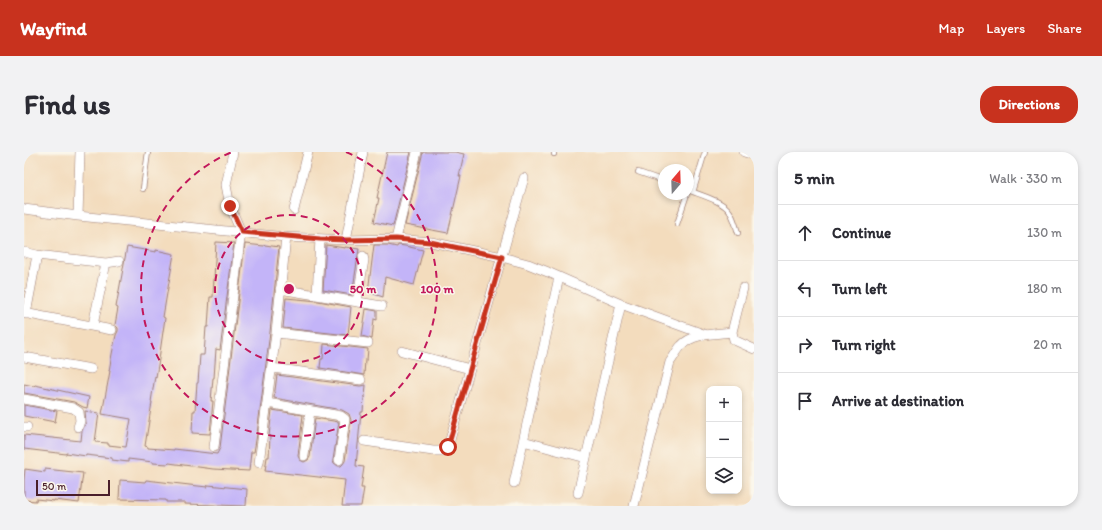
<!DOCTYPE html>
<html lang="en">
<head>
<meta charset="utf-8">
<style>
	:root { --surface:#fff; --page:#f2f2f3; --text:#2b2b33; --muted:#7c7c81; --line:#e1e1e2; --accent:#c8321e }
	body { margin:0; font-family:Itim,sans-serif; background:var(--page); color:var(--text) }
	.controls { position:absolute; right:12px; bottom:12px; display:grid; overflow:hidden; border-radius:8px; box-shadow:0 2px 6px #0003 }
	.controls button { width:36px; height:36px; display:grid; place-items:center; padding:0; border:0; border-bottom:1px solid var(--line); background:var(--surface); color:var(--text); font:20px sans-serif }
	.compass { position:absolute; left:634px; top:12px; width:36px; height:36px; border-radius:50%; background:var(--surface); box-shadow:0 2px 6px #0003; rotate:19deg }
	.scale { position:absolute; left:12px; bottom:10px; width:74px; box-sizing:border-box; padding-left:4px; border:2px solid #4a1f2b; border-top:0; font-size:11px; line-height:14px; white-space:nowrap; color:#4a1f2b; -webkit-text-stroke:3px #fbf7ec; paint-order:stroke }
	.stop { position:absolute; width:12px; height:12px; margin:-9px; border:3px solid #c8321e; border-radius:50%; background:#fff }
	.stop.end { background:#c8321e; border-color:#fff; box-shadow:0 1px 4px #0008 }
	.list { margin:0; padding:0; list-style:none }
	h2 { display:flex; justify-content:space-between; align-items:center; height:52px; margin:0; padding:0 16px; font-size:17px }
	h2 small { font-size:13px; font-weight:400; color:var(--muted) }
	.list li { display:grid; grid-template-columns:26px 1fr auto; gap:12px; align-items:center; box-sizing:border-box; height:56px; padding:0 16px; border-top:1px solid var(--line) }
	.list b { display:block; font-size:15px; white-space:nowrap }
	.list em { font-size:13px; font-style:normal; color:var(--muted) }
	.icon { flex:none; width:22px; height:22px; fill:none; stroke:currentColor; stroke-width:2; stroke-linecap:round; stroke-linejoin:round }
	.map { position:relative; flex:none; width:730px; height:354px; overflow:hidden; border-radius:16px }
	header { display:flex; align-items:center; gap:24px; box-sizing:border-box; height:56px; padding:0 20px; background:var(--accent); color:#fff }
	header strong { font-size:19px }
	nav { display:flex; gap:22px; margin-inline-start:auto; font-size:14px }
	.intro { display:flex; align-items:center; justify-content:space-between; box-sizing:border-box; height:96px; padding:0 24px }
	h1 { margin:0; font-size:28px }
	.button { padding:10px 18px; border-radius:16px; background:var(--accent); color:#fff; font-size:14px; font-weight:700 }
	main { display:flex; gap:24px; padding:0 24px }
	aside { flex:1; background:var(--surface); border-radius:16px; box-shadow:0 2px 6px #0003 }
	.map>svg:first-child { display:block }
</style>
</head>
<body>
<header>
<strong>Wayfind</strong>
<nav><a>Map</a><a>Layers</a><a>Share</a></nav>
</header>
<div class="intro"><h1>Find us</h1><a class="button">Directions</a></div>
<main>
<div class="map">
<svg width="730" height="354" viewBox="0 0 730 354">
	<rect width="100%" height="100%" fill="#fbf7ec"/>
	<filter id="ink" filterUnits="userSpaceOnUse"><feTurbulence type="fractalNoise" baseFrequency=".025" numOctaves="2"/><feDisplacementMap in="SourceGraphic" scale="8" xChannelSelector="R" yChannelSelector="G"/><feConvolveMatrix kernelMatrix="1 2 1 2 8 2 1 2 1" color-interpolation-filters="sRGB"/></filter>
	<filter id="wash" filterUnits="userSpaceOnUse"><feTurbulence type="fractalNoise" baseFrequency=".012" numOctaves="4" result="noise"/><feDisplacementMap in="SourceGraphic" scale="16" xChannelSelector="R" yChannelSelector="G"/><feGaussianBlur stdDeviation="0.9" result="paint"/><feColorMatrix in="noise" values="0 0 0 0 0 0 0 0 0 0 0 0 0 0 0 0 0 1.4 0 .05"/><feComposite in="paint" operator="in"/></filter>
	<g filter="url(#wash)">
		<rect width="100%" height="100%" fill="#f3dcbd"/>
		<g id="blocks">
			<path fill="#c3b4f8" d="M 363,0 L 387,0 L 369,74 L 350,70 L 355,46 L 353,46 Z
				M 399,0 L 431,0 L 440,2 L 435,24 L 437,24 L 424,81 L 381,73 Z
				M 192,90 L 210,91 L 196,198 L 192,197 L 190,226 L 189,226 L 187,249 L 189,249 L 186,282 L 168,281 L 169,259 L 171,259 L 173,231 L 174,231 L 176,203 L 180,203 L 182,175 L 184,175 L 186,145 L 189,145 Z
				M 221,92 L 240,94 L 241,93 L 255,95 L 246,180 L 233,282 L 230,300 L 227,300 L 225,319 L 189,317 L 145,311 L 144,312 L 129,311 L 129,310 L 104,307 L 104,310 L 88,308 L 88,306 L 62,303 L 62,304 L 42,301 L 42,302 L 0,297 L 0,283 L 57,289 L 58,279 L 62,271 L 61,259 L 75,261 L 71,290 L 84,291 L 84,293 L 102,295 L 107,267 L 78,262 L 86,219 L 85,219 L 88,202 L 92,183 L 94,179 L 94,176 L 91,173 L 94,156 L 92,155 L 103,95 L 132,100 L 132,98 L 150,102 L 142,147 L 139,165 L 141,166 L 135,207 L 132,225 L 131,224 L 127,250 L 128,250 L 121,294 L 124,295 L 124,296 L 150,298 L 150,297 L 193,302 L 196,296 Z
				M 302,93 L 321,96 L 321,95 L 335,97 L 328,143 L 299,138 Z
				M 350,93 L 364,93 L 373,95 L 374,93 L 381,94 L 399,98 L 390,133 L 361,125 L 359,145 L 344,140 Z
				M 262,146 L 294,149 L 327,155 L 324,183 L 259,176 Z
				M 342,157 L 353,159 L 353,168 L 350,167 L 348,187 L 338,184 Z
				M 300,192 L 344,197 L 343,208 L 341,208 L 340,223 L 296,216 L 297,207 L 299,207 Z
				M 253,223 L 336,234 L 342,233 L 341,245 L 340,245 L 339,260 L 337,260 L 332,314 L 340,315 L 337,336 L 340,336 L 337,354 L 318,354 L 321,328 L 241,319 L 243,305 L 245,305 L 246,284 L 245,284 L 248,258 L 279,263 L 274,304 L 276,308 L 280,310 L 284,308 L 286,305 L 291,266 L 315,270 L 309,308 L 310,311 L 314,314 L 317,314 L 319,312 L 321,309 L 327,268 L 325,262 L 318,258 L 250,246 Z
				M 0,232 L 10,234 L 11,233 L 65,245 L 63,256 L 59,255 L 50,250 L 0,241 Z
				M 0,253 L 33,259 L 31,270 L 0,264 Z
				M 1,317 L 21,320 L 21,317 L 59,321 L 55,351 L 30,348 L 30,349 L 12,347 L 12,349 L 0,348 L 0,328 Z
				M 96,328 L 121,330 L 122,328 L 183,335 L 184,333 L 223,337 L 222,354 L 161,352 L 161,350 L 142,350 L 142,348 L 95,347 Z"/>
		</g>
	</g>
	<g filter="url(#ink)">
		<use href="#blocks" fill-opacity="0" stroke="#9e7e74" stroke-width="1"/>
		<g fill="none" stroke-linecap="round" stroke-linejoin="round">
			<defs>
				<path id="service" d="M 530,2 L 530,0
					M 614,20 L 640,29
					M 119,37 L 124,0
					M 664,38 C 676,43 700,49 706,60 C 710,66 712,74 714,81
					M 669,40 L 681,0
					M 653,72 L 663,42"/>
				<path id="minor" d="M 720,0 L 730,3
					M 0,57 L 54,64 L 262,85 L 322,88 L 372,87 L 407,90 L 478,105 L 504,112 L 524,120 L 597,152 L 682,183
					M 270,58 L 284,0
					M 54,64 L 56,0
					M 372,87 L 393,0
					M 322,88 L 339,0
					M 0,100 L 13,103 L 82,111 L 95,109
					M 719,136 L 708,180 L 710,188 L 730,197
					M 256,137 L 358,154
					M 293,143 L 296,87
					M 333,150 L 340,108 L 339,104
					M 0,161 L 88,178
					M 2,162 L 13,103
					M 69,173 L 82,111
					M 252,181 L 344,191
					M 378,199 L 446,217
					M 0,205 L 67,217
					M 248,216 L 337,228
					M 0,247 L 49,256 L 55,260 L 56,269 L 54,275
					M 243,251 L 317,264 L 321,267 L 315,308
					M 0,275 L 3,275
					M 340,289 L 409,299 L 421,299 L 424,295 L 500,26
					M 499,289 L 562,306
					M 190,295 L 217,80 L 206,54 L 202,33 L 209,0
					M 280,304 L 286,259
					M 235,311 L 252,181 L 262,85
					M 490,331 L 535,125
					M 554,341 L 597,152
					M 610,354 L 646,210 C 650,205 653,198 657,194 C 669,181 691,182 708,180"/>
			</defs>
			<use href="#service" stroke="#9e7e74" stroke-width="6"/>
			<use href="#minor" stroke="#9e7e74" stroke-width="10"/>
			<use href="#service" stroke="#fff" stroke-width="4.5"/>
			<use href="#minor" stroke="#fff" stroke-width="9"/>
		</g>
	</g>
	<g fill="none" stroke-linecap="round" stroke-linejoin="round" filter="url(#ink)">
		<path stroke="#c8321e" stroke-width="5" d="M 206,54 L 218,80 L 296,87 L 322,88 L 372,87 L 406,90 L 478,105 L 424,295"/>
	</g>
	<g fill="none" stroke="#c2185b" stroke-width="2" stroke-dasharray="7 5">
		<circle cx="265" cy="137" r="74"/>
		<path d="M322 0A148 148 0 1 1 208 0"/>
	</g>
	<circle cx="265" cy="137" r="6" fill="#c2185b" stroke="#fbf7ec" stroke-width="2"/>
	<g font-size="12" text-anchor="middle" font-weight="bold" fill="#c2185b" stroke="#fbf7ec" stroke-width="3" stroke-linejoin="round" paint-order="stroke">
		<text x="339" y="141">50 m</text>
		<text x="413" y="141">100 m</text>
	</g>
</svg>
<div class="controls">
<button>+</button>
<button>−</button>
<button><svg class="icon" aria-label="layers" viewBox="0 0 24 24"><path d="M12 4l9 5-9 5-9-5zM3 14l9 5 9-5"/></svg></button>
</div>
<svg class="compass" viewBox="-18 -18 36 36"><path d="M0-13l5 13h-10z" fill="#e53935"/><path d="M0 13l5-13h-10z" fill="#7c7c81"/></svg>
<div class="scale">50 m</div>
<div class="stop" style="left:424px;top:295px"></div>
<div class="stop end" style="left:206px;top:54px"></div>
</div>
<aside>
<h2>5 min<small>Walk · 330 m</small></h2>
<ul class="list">
<li><svg class="icon" aria-label="ahead" viewBox="0 0 24 24"><path d="M12 20V5M6 11l6-6 6 6"/></svg><div><b>Continue</b></div><em>130 m</em></li>
<li><svg class="icon" aria-label="left" viewBox="0 0 24 24"><path d="M17 20v-9H6M10 6l-5 5 5 5"/></svg><div><b>Turn left</b></div><em>180 m</em></li>
<li><svg class="icon" aria-label="right" viewBox="0 0 24 24"><path d="M7 20v-9h11M14 6l5 5-5 5"/></svg><div><b>Turn right</b></div><em>20 m</em></li>
<li><svg class="icon" aria-label="arrive" viewBox="0 0 24 24"><path d="M6 21V4h12l-3 4 3 4H6"/></svg><div><b>Arrive at destination</b></div></li>
</ul>
</aside>
</main>
</body>
</html>
